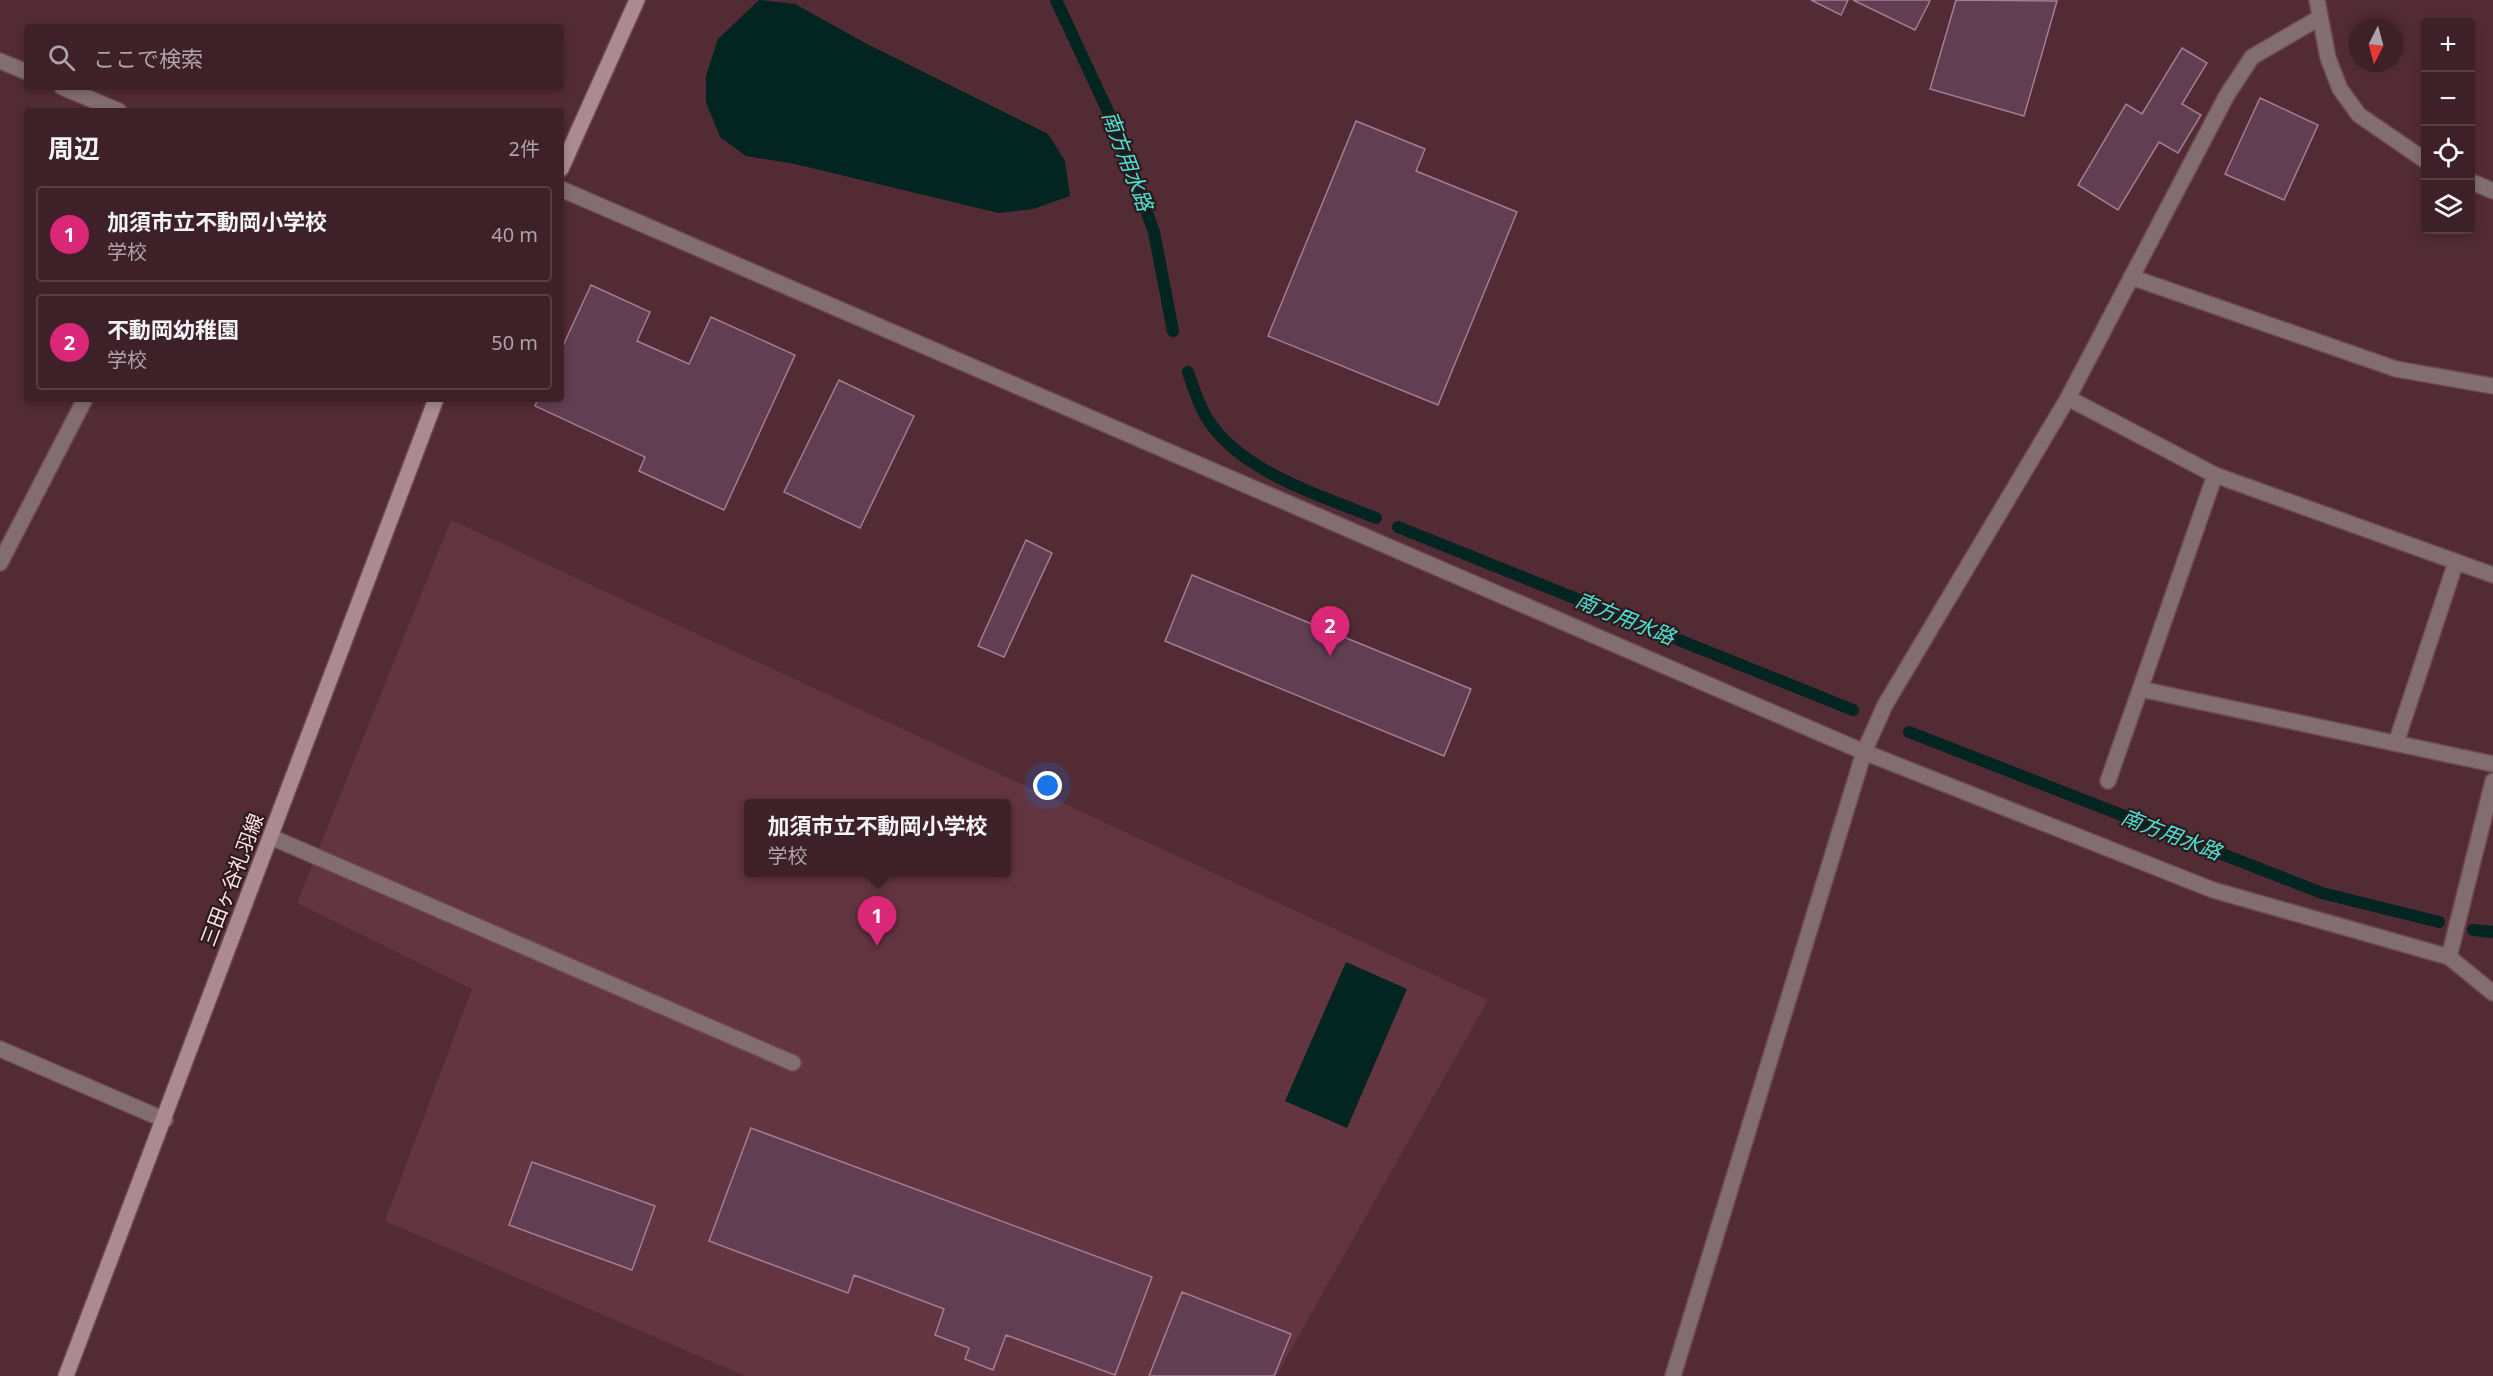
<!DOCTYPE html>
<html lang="ja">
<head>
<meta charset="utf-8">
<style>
	:root { --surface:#3e2028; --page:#452830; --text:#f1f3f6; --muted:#ada3a8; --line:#573e45; --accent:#db2777 }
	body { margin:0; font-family:"Noto Sans","Noto Sans JP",sans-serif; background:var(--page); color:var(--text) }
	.controls { position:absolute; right:18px; top:18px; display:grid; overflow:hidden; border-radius:6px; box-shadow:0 3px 9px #0003 }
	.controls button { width:54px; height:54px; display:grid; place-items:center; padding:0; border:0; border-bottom:2px solid var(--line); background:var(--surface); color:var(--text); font:30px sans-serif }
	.compass { position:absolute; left:2349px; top:18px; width:54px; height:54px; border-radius:50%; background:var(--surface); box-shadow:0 3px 9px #0003; rotate:186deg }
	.you { position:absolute; left:1048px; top:786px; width:21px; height:21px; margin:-15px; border:4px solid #fff; border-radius:50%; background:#1a73e8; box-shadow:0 0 0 9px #1a73e833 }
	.badge { display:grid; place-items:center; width:39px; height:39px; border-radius:50%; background:var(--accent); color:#fff; font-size:20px; font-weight:700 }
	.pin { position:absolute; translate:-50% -50px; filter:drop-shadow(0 2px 3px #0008) }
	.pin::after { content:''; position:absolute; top:32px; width:21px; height:18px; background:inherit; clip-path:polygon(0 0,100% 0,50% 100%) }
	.popup { position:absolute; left:744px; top:799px; width:267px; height:78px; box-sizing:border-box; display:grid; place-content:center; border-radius:6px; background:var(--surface); filter:drop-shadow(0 2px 4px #0005); font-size:20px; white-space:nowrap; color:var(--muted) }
	.popup b { font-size:22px; color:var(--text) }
	.popup::after { content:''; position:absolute; left:50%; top:100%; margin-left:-12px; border:12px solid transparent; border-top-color:var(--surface) }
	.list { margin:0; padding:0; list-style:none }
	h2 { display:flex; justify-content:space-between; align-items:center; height:78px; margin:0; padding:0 24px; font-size:26px }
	h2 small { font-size:20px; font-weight:400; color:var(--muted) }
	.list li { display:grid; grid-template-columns:39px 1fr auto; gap:18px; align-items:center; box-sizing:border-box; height:96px; margin:0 12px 12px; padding:0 12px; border:2px solid var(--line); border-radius:6px }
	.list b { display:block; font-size:22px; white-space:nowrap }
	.list p { margin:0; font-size:20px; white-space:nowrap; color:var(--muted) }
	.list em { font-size:20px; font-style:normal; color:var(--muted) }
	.icon { flex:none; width:33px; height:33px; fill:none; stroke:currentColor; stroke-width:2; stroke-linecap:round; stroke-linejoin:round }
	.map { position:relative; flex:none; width:2493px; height:1376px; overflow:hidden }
	.search { position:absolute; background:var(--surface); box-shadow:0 3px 9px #0003; left:24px; top:24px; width:540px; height:66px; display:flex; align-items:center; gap:15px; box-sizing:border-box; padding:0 21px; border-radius:6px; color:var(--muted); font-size:22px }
	.panel { position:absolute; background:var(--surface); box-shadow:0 3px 9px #0003; left:24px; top:108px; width:540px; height:294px; border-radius:6px }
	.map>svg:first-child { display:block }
</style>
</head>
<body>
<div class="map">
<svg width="2493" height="1376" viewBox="0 0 2493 1376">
	<rect width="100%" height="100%" fill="#522b35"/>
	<path fill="#623541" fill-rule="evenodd" d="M 451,520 L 1488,1000 L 1276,1376 L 745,1376 L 385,1221 L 472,989 L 297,903 ZM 748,804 L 1006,804 L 1006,872 L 748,872 Z"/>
	<path fill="#022521" d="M 759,0 L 795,4 L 865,43 L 1048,134 L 1065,161 L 1070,196 L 1033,209 L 999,213 L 795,164 L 746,156 L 720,137 L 706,102 L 706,76 L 718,39 Z
		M 1346,962 L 1407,989 L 1347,1128 L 1285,1101 Z"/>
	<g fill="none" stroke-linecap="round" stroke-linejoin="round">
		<path stroke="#022521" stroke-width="12" d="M 1056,0 L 1118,133 L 1154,232 L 1173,331
			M 1188,372 C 1192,384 1196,396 1201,407 C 1228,468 1319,495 1376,518
			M 1398,527 L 1853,710
			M 1909,732 L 2322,893 L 2439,922
			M 2473,930 L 2493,932"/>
	</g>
	<path fill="#613e52" stroke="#a47c93" stroke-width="1.5" d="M 1811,0 L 1848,0 L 1841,15 Z
		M 1853,0 L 1929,0 L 1930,1 L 1915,30 Z
		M 1956,0 L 2057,1 L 2024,116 L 1930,89 Z
		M 2182,48 L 2207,63 L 2182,104 L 2201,115 L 2178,153 L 2159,142 L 2118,210 L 2078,185 L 2126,104 L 2142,114 Z
		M 2260,98 L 2318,125 L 2284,200 L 2225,174 Z
		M 1356,121 L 1425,149 L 1416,171 L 1517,212 L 1438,405 L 1268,336 Z
		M 591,285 L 650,312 L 637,341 L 689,364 L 711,317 L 795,355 L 724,510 L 639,471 L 645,457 L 535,406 L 538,399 L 561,399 L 561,350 Z
		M 839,380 L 914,416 L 860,528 L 784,492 Z
		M 1026,540 L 1052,553 L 1004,657 L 978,646 Z
		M 1192,575 L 1471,689 L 1444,756 L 1165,641 Z
		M 751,1128 L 1152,1277 L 1115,1375 L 1006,1335 L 993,1370 L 965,1359 L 969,1348 L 935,1335 L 944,1309 L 854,1275 L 848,1293 L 709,1241 Z
		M 532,1162 L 655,1206 L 632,1270 L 509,1225 Z
		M 1182,1292 L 1291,1334 L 1274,1376 L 1149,1376 Z"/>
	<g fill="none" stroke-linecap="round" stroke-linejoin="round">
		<defs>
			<path id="service" d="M 271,837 L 793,1063"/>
			<path id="minor" d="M 0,61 L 27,72
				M 62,87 L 119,111
				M 561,189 L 1864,752 L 2213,890 L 2449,957 L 2493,993
				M 2131,277 L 2396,369 L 2493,386
				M 2068,398 L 2215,475 L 2493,575
				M 0,563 L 85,399
				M 2140,689 L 2493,764
				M 2396,743 L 2456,562
				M 2108,781 L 2215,475
				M 2449,957 L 2493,781
				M 0,1049 L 165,1120
				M 1673,1376 L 1864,752"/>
			<path id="tertiary" d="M 2317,0 L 2328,58 L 2340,89 L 2359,115 L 2426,161
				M 2470,181 L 2493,191
				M 1864,752 L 1885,705 L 2068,398 L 2227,95 L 2252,57 L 2319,18"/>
			<path id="secondary" d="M 561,169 L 637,0
				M 66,1376 L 436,399"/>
		</defs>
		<use href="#service" stroke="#6e4952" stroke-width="18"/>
		<use href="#minor" stroke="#6e4952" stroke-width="18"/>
		<use href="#tertiary" stroke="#6e4952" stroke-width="18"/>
		<use href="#secondary" stroke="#6e4952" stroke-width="18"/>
		<use href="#service" stroke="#826d72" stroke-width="15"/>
		<use href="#minor" stroke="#826d72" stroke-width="15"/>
		<use href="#tertiary" stroke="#826d72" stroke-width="15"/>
		<use href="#secondary" stroke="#ab8b91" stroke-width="15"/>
	</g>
	<g text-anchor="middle" stroke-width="4.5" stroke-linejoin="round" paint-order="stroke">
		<g font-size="20" fill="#fee4e9" stroke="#2c1a1e">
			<text transform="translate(232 880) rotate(-69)" y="7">三田ヶ谷礼羽線</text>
		</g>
		<g font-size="21" font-style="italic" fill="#48e4d3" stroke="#2c1a1e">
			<text transform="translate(1127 161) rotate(69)" y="7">南方用水路</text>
			<text transform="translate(1625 619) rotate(22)" y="7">南方用水路</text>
			<text transform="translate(2171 835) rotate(21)" y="7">南方用水路</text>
		</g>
	</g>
</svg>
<div class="controls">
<button>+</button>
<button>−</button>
<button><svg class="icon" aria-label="locate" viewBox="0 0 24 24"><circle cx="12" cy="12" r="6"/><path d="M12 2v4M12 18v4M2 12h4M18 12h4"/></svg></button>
<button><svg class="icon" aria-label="layers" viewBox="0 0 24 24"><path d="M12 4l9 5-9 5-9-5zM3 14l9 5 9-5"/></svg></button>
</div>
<svg class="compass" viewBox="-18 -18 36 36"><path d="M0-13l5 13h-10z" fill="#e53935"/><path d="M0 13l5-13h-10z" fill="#ada3a8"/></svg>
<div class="you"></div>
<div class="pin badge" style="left:877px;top:946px">1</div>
<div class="popup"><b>加須市立不動岡小学校</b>学校</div>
<div class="pin badge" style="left:1330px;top:656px">2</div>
<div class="search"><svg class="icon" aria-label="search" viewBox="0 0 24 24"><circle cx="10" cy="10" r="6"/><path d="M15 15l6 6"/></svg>ここで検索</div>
<section class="panel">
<h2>周辺<small>2件</small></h2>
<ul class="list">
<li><span class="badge">1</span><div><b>加須市立不動岡小学校</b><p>学校</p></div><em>40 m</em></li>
<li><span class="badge">2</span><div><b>不動岡幼稚園</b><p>学校</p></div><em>50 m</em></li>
</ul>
</section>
</div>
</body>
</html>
